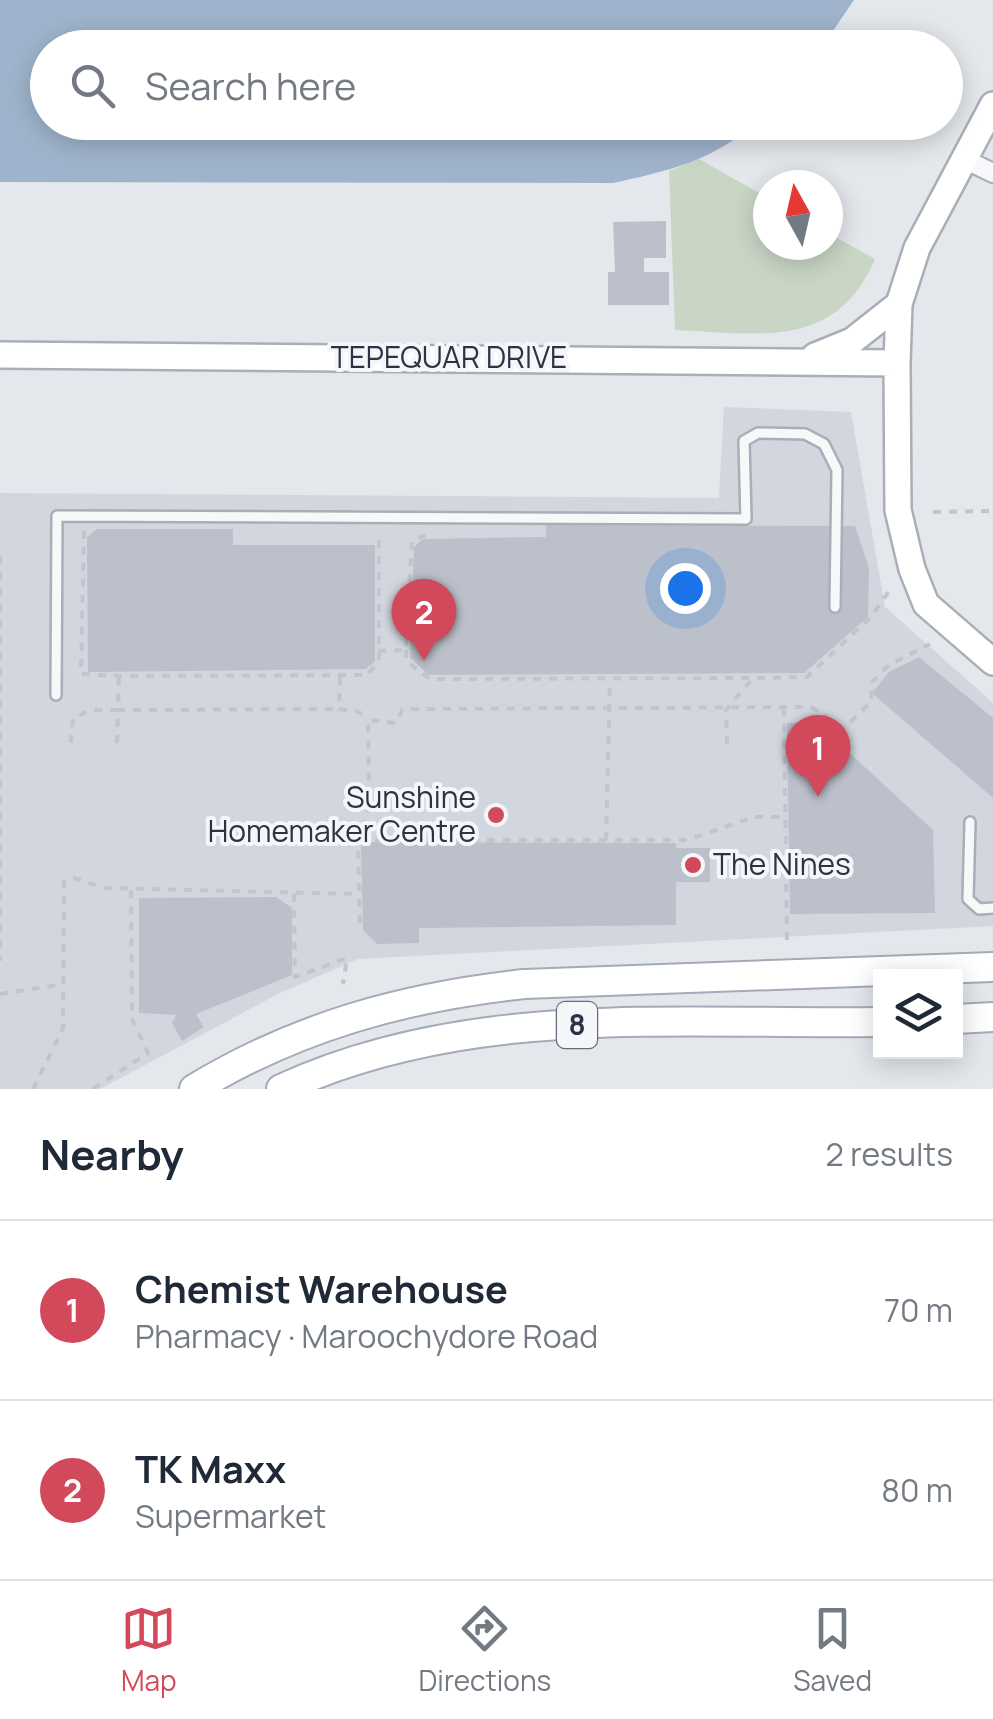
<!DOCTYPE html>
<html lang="en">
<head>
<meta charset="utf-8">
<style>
	:root { --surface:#fff; --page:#f6f6f7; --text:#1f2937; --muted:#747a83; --line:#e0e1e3; --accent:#d1495b }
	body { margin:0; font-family:Manrope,sans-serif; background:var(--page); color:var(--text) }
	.controls { position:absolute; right:30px; bottom:30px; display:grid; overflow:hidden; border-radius:0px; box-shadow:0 5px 25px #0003 }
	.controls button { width:90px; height:90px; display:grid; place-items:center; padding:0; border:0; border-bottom:2px solid var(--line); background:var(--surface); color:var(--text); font:50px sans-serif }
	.compass { position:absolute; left:753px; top:170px; width:90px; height:90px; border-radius:50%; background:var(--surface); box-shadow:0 5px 25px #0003; rotate:352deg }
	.you { position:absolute; left:685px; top:588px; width:35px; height:35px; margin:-25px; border:8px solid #fff; border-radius:50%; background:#1a73e8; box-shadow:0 0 0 15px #1a73e833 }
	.badge { display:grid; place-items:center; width:65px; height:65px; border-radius:50%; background:var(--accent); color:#fff; font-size:32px; font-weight:700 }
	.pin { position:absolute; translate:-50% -82px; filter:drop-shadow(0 2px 5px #0008) }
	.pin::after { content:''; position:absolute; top:52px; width:35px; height:30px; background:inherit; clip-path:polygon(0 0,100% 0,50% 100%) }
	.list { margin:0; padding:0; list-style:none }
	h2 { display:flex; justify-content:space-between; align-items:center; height:130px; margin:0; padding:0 40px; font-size:42px }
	h2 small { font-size:32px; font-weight:400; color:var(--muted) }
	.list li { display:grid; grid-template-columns:65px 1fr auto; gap:30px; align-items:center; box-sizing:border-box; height:180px; padding:0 40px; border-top:2px solid var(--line) }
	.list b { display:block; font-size:38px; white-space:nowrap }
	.list p { margin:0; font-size:32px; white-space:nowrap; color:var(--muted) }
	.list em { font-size:32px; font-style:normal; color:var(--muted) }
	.icon { flex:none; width:55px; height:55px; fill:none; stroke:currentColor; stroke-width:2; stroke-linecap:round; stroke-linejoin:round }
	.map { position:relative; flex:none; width:993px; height:1089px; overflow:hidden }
	.search { position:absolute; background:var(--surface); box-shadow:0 5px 25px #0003; left:30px; right:30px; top:30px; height:110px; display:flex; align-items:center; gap:25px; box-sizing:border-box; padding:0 35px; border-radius:55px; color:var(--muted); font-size:38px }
	.sheet { height:490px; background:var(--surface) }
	nav { display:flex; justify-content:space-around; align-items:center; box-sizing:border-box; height:140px; border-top:2px solid var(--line); background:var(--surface); font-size:28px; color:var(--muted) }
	nav a { display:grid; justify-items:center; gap:5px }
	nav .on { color:var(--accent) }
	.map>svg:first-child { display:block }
</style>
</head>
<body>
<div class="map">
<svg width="993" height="1089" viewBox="0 0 993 1089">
	<rect width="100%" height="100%" fill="#e4e7ec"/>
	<path fill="#d2d6de" d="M 724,407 L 851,412 L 885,607 L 993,703 L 993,926 L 358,959 L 280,993 L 100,1089 L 0,1089 L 0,493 L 719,498 Z"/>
	<path fill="#c9d6c5" d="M 699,159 L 768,198 L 768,245 L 828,245 L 828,233 L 875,259 C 835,352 757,333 675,330 L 669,171 Z"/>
	<path fill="#9fb4cc" d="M 0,0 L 854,0 L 822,47 L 48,48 L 48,122 L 753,123 C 716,161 663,172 613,183 L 0,182 Z"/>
	<path fill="#bbc0ca" d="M 666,221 L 666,258 L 644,258 L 644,272 L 669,272 L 669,305 L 608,305 L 608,272 L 615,272 L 613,222 Z
		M 546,525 L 855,526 L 869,568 L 868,617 L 804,673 L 428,675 L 410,657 L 414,547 L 423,539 L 546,537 Z
		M 97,529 L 233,529 L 233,545 L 375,545 L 375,661 L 366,669 L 88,672 L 87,537 Z
		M 919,657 L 993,718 L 993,798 L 872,693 L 889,672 Z
		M 822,722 L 823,746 L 841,745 L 933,830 L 935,913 L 790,914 L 787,723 Z
		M 361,842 L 676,843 L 676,848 L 710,848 L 710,882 L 676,882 L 676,925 L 419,928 L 419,943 L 377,944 L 363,930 Z
		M 276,897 L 292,908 L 292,975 L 196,1014 L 204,1027 L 182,1041 L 172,1023 L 176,1015 L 139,1013 L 139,898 Z"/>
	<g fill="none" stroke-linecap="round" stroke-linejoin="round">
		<defs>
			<path id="lane" d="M 56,695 L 57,516 L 746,519 L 744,441 L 758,433 L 805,434 L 824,444 L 837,470 L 835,607
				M 970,822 L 968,899 L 979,909 L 993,908"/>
			<path id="street" d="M 962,158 L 993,173"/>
			<path id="secondary" d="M 993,105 L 917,248 L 899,304 L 897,363 L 898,510 L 912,569 L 926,604 L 993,662
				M 0,355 L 897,363
				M 815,356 L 852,341 L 899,304"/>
			<path id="primary" d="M 956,1019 L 993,1017
				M 194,1089 C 298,1026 405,997 524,984 L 993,967
				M 281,1089 C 469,1002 679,1025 880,1022"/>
		</defs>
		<use href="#lane" stroke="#a9aeb7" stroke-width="14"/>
		<use href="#street" stroke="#a9aeb7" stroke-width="22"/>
		<use href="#secondary" stroke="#a9aeb7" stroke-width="30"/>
		<use href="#primary" stroke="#a3abb8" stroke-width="32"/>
		<path stroke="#c2c5cb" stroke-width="4" stroke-dasharray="8 8" stroke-linecap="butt" d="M 933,512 L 993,511
			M 84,531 L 81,674 L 119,676 L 367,675 L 379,661 L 379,532
			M 0,556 L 0,961
			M 406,650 L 406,661 L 430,679 L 753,678
			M 378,651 L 406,650 L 412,541 L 428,534
			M 340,677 L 339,709 L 359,712 L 368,720
			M 784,708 L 787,942
			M 71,743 L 73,718 L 91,710 L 118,710 L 119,676
			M 117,743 L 118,710 L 339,709
			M 727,744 L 726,710 L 753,678 L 807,677 L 871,617 L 889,591
			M 359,840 L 687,840 L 754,817 L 785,817
			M 606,840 L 610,680
			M 294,894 L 295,977 L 347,958 L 343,984
			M 360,923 L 358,843 L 369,806 L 368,720 L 396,723 L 402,710 L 412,709 L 811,707 L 826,716 L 834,738 L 871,702 L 872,682 L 889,665 L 930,644
			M 0,994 L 64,984
			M 33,1089 L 63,1028 L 64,882 L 74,878 L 105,888 L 357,894
			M 93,1089 L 148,1053 L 132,1019 L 131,889"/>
		<use href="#lane" stroke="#f7f8fa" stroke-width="9"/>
		<use href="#street" stroke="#f7f8fa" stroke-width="18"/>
		<use href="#secondary" stroke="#fff" stroke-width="25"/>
		<use href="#primary" stroke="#fff" stroke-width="28"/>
	</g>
	<g fill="#d1495b" stroke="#f4f6f9" stroke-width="4">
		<circle cx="496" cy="815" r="10"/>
		<circle cx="693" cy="865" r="10"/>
	</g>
	<g text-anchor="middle" stroke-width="8" stroke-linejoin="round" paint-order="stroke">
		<rect fill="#f4f6f9" stroke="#676e7b" stroke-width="2.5" x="557" y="1002" width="40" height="46" rx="8"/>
		<g font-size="28" font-weight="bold" fill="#2b3445">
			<text x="577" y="1035">8</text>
		</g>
		<g font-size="30" fill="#2b3445" stroke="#f4f6f9">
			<text x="449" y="368">TEPEQUAR DRIVE</text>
		</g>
		<g font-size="30" fill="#2b3445" stroke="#f4f6f9" text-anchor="end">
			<text x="476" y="808">Sunshine<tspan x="476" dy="34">Homemaker Centre</tspan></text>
			<text x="713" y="875" text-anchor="start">The Nines</text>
		</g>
	</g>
</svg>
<div class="controls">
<button><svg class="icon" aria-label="layers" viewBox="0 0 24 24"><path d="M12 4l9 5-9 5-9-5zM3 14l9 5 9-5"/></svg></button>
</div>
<svg class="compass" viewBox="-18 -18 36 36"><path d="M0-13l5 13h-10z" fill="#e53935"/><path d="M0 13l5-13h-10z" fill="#747a83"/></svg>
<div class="you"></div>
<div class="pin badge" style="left:818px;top:797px">1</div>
<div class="pin badge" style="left:424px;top:661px">2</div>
<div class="search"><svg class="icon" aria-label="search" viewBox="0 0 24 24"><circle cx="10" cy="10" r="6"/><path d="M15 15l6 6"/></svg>Search here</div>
</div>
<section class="sheet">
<h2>Nearby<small>2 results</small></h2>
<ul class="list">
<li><span class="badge">1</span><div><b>Chemist Warehouse</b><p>Pharmacy · Maroochydore Road</p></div><em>70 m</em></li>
<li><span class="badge">2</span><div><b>TK Maxx</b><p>Supermarket</p></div><em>80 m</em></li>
</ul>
</section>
<nav>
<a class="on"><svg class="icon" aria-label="map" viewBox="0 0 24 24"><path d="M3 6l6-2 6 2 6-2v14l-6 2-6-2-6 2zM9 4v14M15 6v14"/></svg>Map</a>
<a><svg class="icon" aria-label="directions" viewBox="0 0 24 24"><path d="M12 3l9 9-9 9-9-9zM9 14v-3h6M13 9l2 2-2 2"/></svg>Directions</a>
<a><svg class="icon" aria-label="saved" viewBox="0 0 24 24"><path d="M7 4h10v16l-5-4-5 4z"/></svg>Saved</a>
</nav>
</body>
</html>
